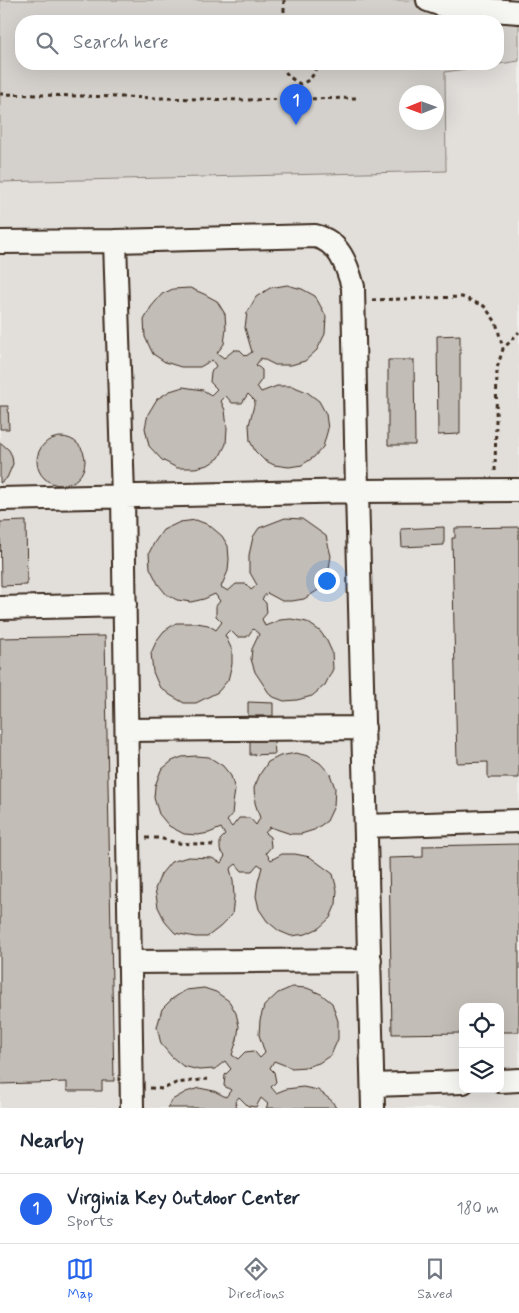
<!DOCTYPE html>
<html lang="en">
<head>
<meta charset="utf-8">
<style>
	:root { --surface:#fff; --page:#f2f2f3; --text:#1f2937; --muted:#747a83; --line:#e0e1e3; --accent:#2563eb }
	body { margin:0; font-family:Mynerve,sans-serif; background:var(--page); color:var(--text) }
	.controls { position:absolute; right:15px; bottom:15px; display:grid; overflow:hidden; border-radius:10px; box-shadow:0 5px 20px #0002 }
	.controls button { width:45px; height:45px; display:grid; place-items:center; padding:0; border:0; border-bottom:1px solid var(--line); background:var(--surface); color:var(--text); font:25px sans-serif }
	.compass { position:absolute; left:399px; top:85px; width:45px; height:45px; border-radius:50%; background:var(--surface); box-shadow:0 5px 20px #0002; rotate:269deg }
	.you { position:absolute; left:326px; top:580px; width:18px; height:18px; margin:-12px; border:4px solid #fff; border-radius:50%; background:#1a73e8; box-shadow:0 0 0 8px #1a73e833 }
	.badge { display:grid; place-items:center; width:32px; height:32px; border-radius:50%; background:var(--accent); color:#fff; font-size:16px; font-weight:700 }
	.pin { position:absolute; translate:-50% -41px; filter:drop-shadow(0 1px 2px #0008) }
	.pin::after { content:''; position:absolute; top:26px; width:18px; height:15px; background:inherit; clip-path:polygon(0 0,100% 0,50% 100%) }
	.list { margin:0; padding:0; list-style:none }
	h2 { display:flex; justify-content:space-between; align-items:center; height:65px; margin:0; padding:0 20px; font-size:21px }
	h2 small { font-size:16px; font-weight:400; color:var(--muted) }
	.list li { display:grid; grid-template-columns:32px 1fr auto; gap:15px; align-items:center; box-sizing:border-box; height:70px; padding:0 20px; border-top:1px solid var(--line) }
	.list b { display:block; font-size:19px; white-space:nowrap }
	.list p { margin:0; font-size:16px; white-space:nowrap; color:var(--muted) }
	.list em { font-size:16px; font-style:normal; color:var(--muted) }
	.icon { flex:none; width:28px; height:28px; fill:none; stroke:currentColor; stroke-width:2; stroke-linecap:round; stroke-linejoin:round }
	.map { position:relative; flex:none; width:519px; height:1108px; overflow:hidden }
	.search { position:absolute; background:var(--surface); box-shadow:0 5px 20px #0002; left:15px; right:15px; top:15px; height:55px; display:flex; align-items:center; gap:12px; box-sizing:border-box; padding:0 18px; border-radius:20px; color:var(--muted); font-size:19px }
	.sheet { height:135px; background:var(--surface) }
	nav { display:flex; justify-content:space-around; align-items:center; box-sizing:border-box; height:70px; border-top:1px solid var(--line); background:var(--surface); font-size:14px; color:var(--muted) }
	nav a { display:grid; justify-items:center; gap:2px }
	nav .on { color:var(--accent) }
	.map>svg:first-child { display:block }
</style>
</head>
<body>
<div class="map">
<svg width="519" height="1108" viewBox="0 0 519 1108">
	<rect width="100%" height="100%" fill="#efeeea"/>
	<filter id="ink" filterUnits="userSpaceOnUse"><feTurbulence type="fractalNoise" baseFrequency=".02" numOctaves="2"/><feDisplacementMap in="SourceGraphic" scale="10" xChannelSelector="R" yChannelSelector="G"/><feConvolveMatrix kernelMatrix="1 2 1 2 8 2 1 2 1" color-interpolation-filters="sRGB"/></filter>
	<g filter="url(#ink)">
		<path fill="#e2dfdb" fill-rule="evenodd" d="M 519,25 L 519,1108 L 0,1108 L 0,182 L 446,171 L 445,64 L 498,64 ZM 463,1007 L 500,1007 L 500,1089 L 463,1089 Z"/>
		<path fill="#d4d1cc" stroke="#887e75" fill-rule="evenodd" d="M 0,0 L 519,0 L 519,61 L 445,72 L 446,171 L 0,182 ZM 21,21 L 498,21 L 498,64 L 21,64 ZM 406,92 L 436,92 L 436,122 L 406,122 Z"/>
		<path fill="#c2bdb7" stroke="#3b2a1e" d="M 287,285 L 302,289 L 315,296 L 326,316 L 325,334 L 317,350 L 305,361 L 291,365 L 275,365 L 261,358 L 256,365 L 262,370 L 262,379 L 257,386 L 261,392 L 277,386 L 292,386 L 307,392 L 319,401 L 326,414 L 328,429 L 323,447 L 314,457 L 302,465 L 289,467 L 274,465 L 264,460 L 255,451 L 250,441 L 249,425 L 255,401 L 248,394 L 242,403 L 232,403 L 226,396 L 221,401 L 225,410 L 227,428 L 226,444 L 219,458 L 208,465 L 195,468 L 177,468 L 162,460 L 149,446 L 145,428 L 148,414 L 157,399 L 170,391 L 183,387 L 203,390 L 211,395 L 217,389 L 210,382 L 211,372 L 216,366 L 212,360 L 200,367 L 181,367 L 165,362 L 153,354 L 145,337 L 144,320 L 151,307 L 162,294 L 173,289 L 190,288 L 204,294 L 217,301 L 225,314 L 226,329 L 224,344 L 217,353 L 224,358 L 234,350 L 240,350 L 246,356 L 252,352 L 245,328 L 247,313 L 256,297 L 270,288 Z
			M 460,335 L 460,434 L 438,435 L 437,336 Z
			M 388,360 L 414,360 L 415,445 L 388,445 Z
			M 0,406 L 8,406 L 9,429 L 0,429 Z
			M37 461a24 24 0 1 1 48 0a24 24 0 1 1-48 0Z
			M 0,442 L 9,450 L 12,456 L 13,464 L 7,478 L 0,483 Z
			M 285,518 L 302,519 L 326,536 L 331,556 L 328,575 L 320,589 L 304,599 L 292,601 L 282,601 L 267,593 L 262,599 L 266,603 L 267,613 L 262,619 L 265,626 L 280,620 L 291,619 L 307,622 L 320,631 L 327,641 L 332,652 L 333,669 L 325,685 L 312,696 L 297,700 L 284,701 L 271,696 L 255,672 L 251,659 L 252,649 L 259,634 L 253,629 L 247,637 L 237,637 L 230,630 L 225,635 L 232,650 L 232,664 L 228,680 L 218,692 L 196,703 L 184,703 L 170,695 L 159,686 L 153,672 L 151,653 L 157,640 L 164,631 L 176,623 L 197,623 L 208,625 L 216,630 L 222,622 L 216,616 L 216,606 L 220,601 L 215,594 L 204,599 L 191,602 L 177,600 L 166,594 L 158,584 L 150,568 L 149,553 L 154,543 L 163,530 L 180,522 L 196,520 L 209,525 L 222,536 L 228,546 L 229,559 L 228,571 L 221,587 L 228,591 L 236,584 L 246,584 L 251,590 L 257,585 L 249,571 L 249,555 L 253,537 L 259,528 Z
			M 26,521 L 27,585 L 1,586 L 0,522 Z
			M 444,527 L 444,545 L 402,547 L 401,529 Z
			M 519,527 L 519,778 L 488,778 L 488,762 L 457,763 L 452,538 L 455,538 L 455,528 Z
			M 105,636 L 114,1081 L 102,1081 L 102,1091 L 67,1091 L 67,1082 L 0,1084 L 0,638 Z
			M 248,702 L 273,703 L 273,716 L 248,716 Z
			M 250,740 L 274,740 L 275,754 L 250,755 Z
			M 296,753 L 308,756 L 320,763 L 330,774 L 335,788 L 334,806 L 327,821 L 314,830 L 301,834 L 291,834 L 270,827 L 265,833 L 270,837 L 271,847 L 266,853 L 271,860 L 282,854 L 295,854 L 310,857 L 333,874 L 337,890 L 336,904 L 330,918 L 319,928 L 306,934 L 291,936 L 279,931 L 267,921 L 259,909 L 256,896 L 258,882 L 262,867 L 258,864 L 252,871 L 242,871 L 236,864 L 230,869 L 233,880 L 234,897 L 232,915 L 220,927 L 207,937 L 195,937 L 175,933 L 166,923 L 158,907 L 155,889 L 161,874 L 171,862 L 188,857 L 212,858 L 221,863 L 225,856 L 220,850 L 220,840 L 225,835 L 221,828 L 209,833 L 198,835 L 184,834 L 169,826 L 159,814 L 154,798 L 155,786 L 161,770 L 172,761 L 182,757 L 196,756 L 209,757 L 223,766 L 231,776 L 235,790 L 233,804 L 232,815 L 227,821 L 232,827 L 239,818 L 250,818 L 256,825 L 260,818 L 255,803 L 254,788 L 260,774 L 268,762 L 280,756 Z
			M 519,844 L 519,1032 L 500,1032 L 500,1007 L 463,1007 L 463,1033 L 392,1034 L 389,858 L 423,857 L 423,846 Z
			M 292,987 L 307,988 L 321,994 L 332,1003 L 338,1021 L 338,1039 L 331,1055 L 319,1063 L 306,1067 L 292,1068 L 274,1061 L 270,1068 L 274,1072 L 276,1082 L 271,1087 L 276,1093 L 286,1089 L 303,1087 L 318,1090 L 332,1101 L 336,1108 L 266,1108 L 268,1104 L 261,1098 L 256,1107 L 248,1106 L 239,1097 L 235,1102 L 237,1108 L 167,1108 L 172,1100 L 186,1092 L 199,1088 L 214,1091 L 226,1097 L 231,1090 L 224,1086 L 225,1075 L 231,1069 L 225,1061 L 215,1069 L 199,1070 L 183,1066 L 172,1057 L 161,1044 L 157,1027 L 162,1009 L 172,999 L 186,990 L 204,988 L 216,992 L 229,1001 L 236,1013 L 239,1026 L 237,1040 L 232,1055 L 238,1059 L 245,1052 L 254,1051 L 260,1058 L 265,1053 L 259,1035 L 260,1020 L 264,1006 L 278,993 Z"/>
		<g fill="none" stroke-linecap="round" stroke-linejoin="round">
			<defs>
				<path id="minor" d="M 428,0 L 448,7 L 519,12
					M 0,242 L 115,241 L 123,496 L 132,1108
					M 0,499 L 357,491 L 353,287 C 347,265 339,241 315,236 L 115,241
					M 0,608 L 125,605
					M 127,730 L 364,728
					M 366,826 L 519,821
					M 130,962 L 370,960
					M 500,1081 L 519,1080
					M 373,1085 L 463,1082
					M 373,1108 L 357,491 L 519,490"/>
			</defs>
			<use href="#minor" stroke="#3b2a1e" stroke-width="26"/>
			<path stroke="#3b2a1e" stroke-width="3" stroke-dasharray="4 4" stroke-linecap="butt" d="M 284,0 L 284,21
				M 284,64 C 284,75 291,78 300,84 C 312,80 314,75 317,64
				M 0,94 L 241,100 L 358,98
				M 372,300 L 462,297 L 484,306 L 496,322 L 503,349
				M 495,471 L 497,368 L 503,349 L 519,332
				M 146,838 L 159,838 L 177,843 L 215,845
				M 150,1088 L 163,1089 L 176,1083 L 208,1079"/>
			<use href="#minor" stroke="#f6f6f2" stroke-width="22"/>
		</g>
	</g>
</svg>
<div class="controls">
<button><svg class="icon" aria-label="locate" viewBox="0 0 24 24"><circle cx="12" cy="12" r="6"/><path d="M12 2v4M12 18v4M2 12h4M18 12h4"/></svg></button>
<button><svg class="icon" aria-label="layers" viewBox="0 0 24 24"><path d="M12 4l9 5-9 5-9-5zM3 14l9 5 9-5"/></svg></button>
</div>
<svg class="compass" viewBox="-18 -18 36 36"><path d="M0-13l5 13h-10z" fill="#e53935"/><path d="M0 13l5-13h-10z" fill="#747a83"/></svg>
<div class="you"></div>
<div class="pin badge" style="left:296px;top:125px">1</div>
<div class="search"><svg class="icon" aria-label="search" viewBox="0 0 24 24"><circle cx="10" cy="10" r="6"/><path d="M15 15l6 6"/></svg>Search here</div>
</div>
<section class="sheet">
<h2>Nearby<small></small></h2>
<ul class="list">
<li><span class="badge">1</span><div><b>Virginia Key Outdoor Center</b><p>Sports</p></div><em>180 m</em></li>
</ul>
</section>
<nav>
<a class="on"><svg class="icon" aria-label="map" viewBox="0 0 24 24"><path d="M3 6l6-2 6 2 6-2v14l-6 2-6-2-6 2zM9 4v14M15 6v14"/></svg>Map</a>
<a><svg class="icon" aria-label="directions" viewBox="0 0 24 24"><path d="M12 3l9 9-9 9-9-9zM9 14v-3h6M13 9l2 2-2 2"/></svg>Directions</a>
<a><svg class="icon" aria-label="saved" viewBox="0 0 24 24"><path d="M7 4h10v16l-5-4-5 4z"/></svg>Saved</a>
</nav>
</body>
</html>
